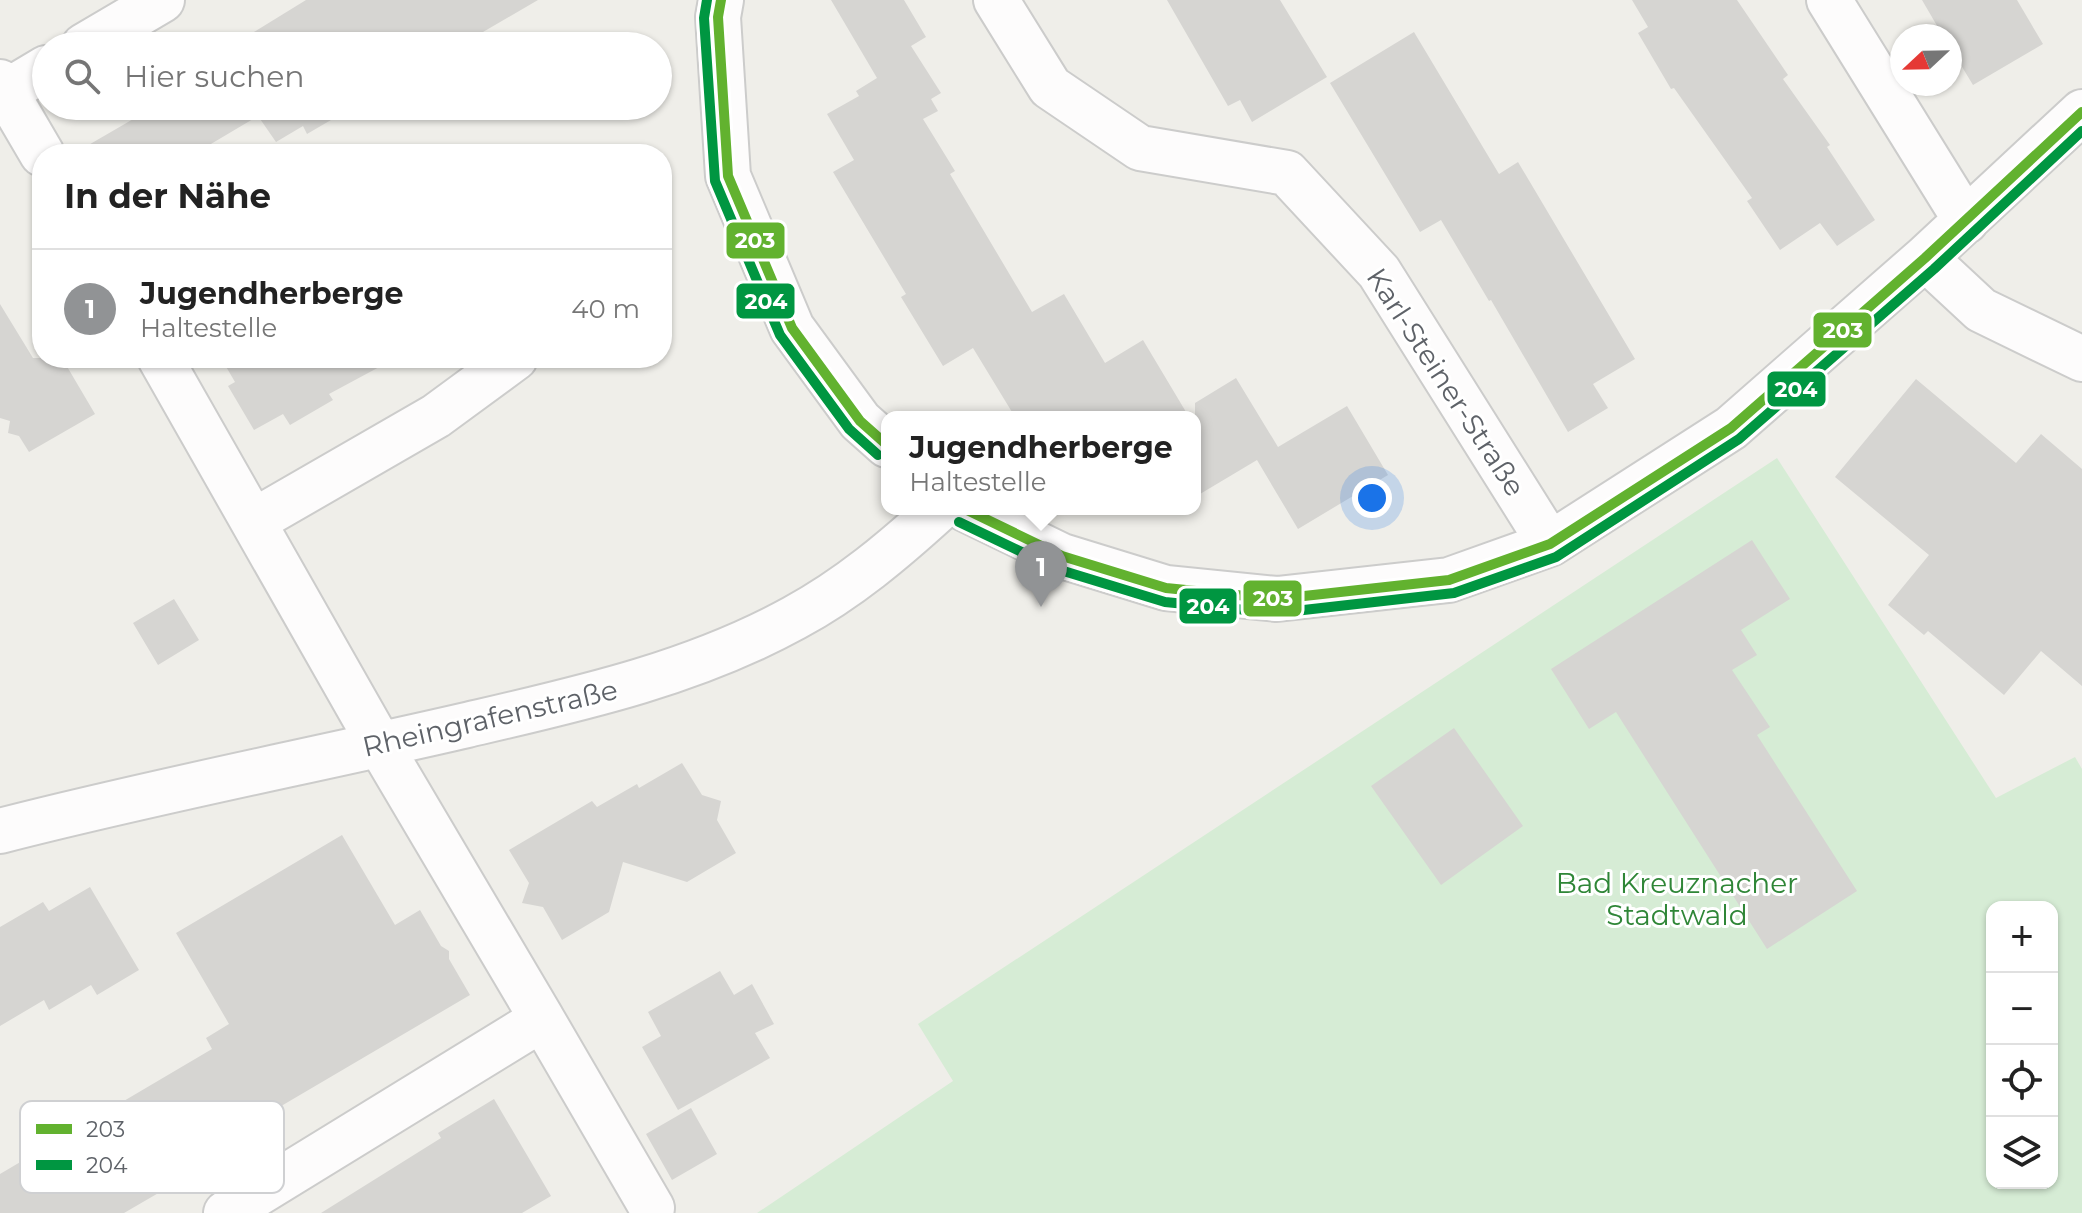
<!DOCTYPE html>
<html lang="de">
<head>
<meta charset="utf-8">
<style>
	:root { --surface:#fff; --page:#f2f2f2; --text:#222; --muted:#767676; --line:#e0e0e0; --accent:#919395 }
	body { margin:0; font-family:Montserrat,sans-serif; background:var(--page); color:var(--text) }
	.controls { position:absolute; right:24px; bottom:24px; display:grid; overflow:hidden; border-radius:16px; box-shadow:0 2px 6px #0004 }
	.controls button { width:72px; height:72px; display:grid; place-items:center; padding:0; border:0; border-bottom:2px solid var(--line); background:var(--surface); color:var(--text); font:40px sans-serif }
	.compass { position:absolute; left:1890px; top:24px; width:72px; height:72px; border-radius:50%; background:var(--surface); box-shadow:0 2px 6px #0004; rotate:248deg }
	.you { position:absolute; left:1372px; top:498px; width:28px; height:28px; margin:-20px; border:6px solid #fff; border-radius:50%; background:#1a73e8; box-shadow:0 0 0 12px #1a73e833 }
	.badge { display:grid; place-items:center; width:52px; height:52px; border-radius:50%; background:var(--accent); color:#fff; font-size:26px; font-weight:700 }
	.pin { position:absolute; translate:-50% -66px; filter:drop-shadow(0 2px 4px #0008) }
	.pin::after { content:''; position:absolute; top:42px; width:28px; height:24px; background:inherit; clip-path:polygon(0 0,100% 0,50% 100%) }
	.popup { position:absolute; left:881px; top:411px; width:320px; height:104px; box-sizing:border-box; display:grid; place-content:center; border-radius:16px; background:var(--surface); filter:drop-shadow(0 2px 6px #0005); font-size:26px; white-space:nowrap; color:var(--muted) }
	.popup b { font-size:30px; color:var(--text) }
	.popup::after { content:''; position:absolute; left:50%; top:100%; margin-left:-16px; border:16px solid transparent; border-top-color:var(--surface) }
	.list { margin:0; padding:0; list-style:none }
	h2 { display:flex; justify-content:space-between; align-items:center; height:104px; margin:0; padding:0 32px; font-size:34px }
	h2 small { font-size:26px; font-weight:400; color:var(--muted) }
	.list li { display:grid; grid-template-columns:52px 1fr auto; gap:24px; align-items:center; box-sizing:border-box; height:120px; padding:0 32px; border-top:2px solid var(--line) }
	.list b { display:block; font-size:30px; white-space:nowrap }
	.list p { margin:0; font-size:26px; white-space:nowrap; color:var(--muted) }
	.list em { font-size:26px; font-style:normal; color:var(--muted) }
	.icon { flex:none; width:44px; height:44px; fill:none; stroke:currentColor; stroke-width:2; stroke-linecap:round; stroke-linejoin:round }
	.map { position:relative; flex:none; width:2082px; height:1213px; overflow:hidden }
	.search { position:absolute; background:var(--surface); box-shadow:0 2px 6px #0004; left:32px; top:32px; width:640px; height:88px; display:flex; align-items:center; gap:20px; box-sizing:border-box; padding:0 28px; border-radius:44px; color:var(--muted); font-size:30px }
	.panel { position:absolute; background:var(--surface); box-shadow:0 2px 6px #0004; left:32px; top:144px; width:640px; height:224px; border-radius:32px }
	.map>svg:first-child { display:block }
</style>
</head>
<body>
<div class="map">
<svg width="2082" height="1213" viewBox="0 0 2082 1213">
	<rect width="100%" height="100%" fill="#efeee9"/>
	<path fill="#d6ecd5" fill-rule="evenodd" d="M 1777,458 L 1996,798 L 2075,757 L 2082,769 L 2082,1213 L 757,1213 L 953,1081 L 918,1024 ZM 1992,907 L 2052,907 L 2052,1183 L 1992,1183 Z"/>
	<path fill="#d6d5d2" d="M 306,0 L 538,0 L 459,46 L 231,46 Z
		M 831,0 L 904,0 L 926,37 L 911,46 L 941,93 L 931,99 L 938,111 L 923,119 L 955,171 L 950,174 L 1032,312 L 1064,294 L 1105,363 L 1143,340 L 1189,417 L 1015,417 L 973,348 L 943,366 L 901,297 L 906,294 L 833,172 L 854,160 L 827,114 L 859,96 L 856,91 L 877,78 Z
		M 1167,0 L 1280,0 L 1327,77 L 1252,122 L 1240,100 L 1228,106 Z
		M 1632,0 L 1737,0 L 1788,75 L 1783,79 L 1830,145 L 1827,147 L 1875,220 L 1837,246 L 1820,223 L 1780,250 L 1747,201 L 1752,198 L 1674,88 L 1671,89 L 1638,33 L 1648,27 Z
		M 1922,0 L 2017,0 L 2043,44 L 1973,85 L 1950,47 L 1950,36 L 1943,36 Z
		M 1414,32 L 1499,174 L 1518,162 L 1635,359 L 1593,384 L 1608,408 L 1568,432 L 1491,300 L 1489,301 L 1441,220 L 1420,232 L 1330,83 Z
		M 147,106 L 355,106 L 307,134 L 303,126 L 276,142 L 258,116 L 194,154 L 73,154 L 135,118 L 133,114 Z
		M 0,304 L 33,358 L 62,358 L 95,414 L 29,452 L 19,436 L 8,433 L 10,421 L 0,418 Z
		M 221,358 L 396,358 L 329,394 L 333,400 L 290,425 L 283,414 L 254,430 L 228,386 L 235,382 Z
		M 1236,378 L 1278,447 L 1347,406 L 1388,475 L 1298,529 L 1257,460 L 1195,497 L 1195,403 Z
		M 1916,379 L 2016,463 L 2041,434 L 2082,469 L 2082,686 L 2041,651 L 2004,695 L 1928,631 L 1924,635 L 1888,605 L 1929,555 L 1835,477 Z
		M 1752,540 L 1790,599 L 1741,630 L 1757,655 L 1732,670 L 1770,727 L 1757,735 L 1857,891 L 1767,949 L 1616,712 L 1589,729 L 1551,669 Z
		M 174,599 L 199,640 L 158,665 L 133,623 Z
		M 1454,728 L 1523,826 L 1441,885 L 1371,786 Z
		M 682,763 L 702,795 L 721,801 L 717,820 L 736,853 L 687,882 L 623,862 L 609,912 L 562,940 L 543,907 L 522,903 L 529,883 L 509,850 L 592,801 L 597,807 L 637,784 L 639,788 Z
		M 342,835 L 395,925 L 420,910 L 441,946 L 449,951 L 449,959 L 470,995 L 198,1155 L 205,1166 L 124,1213 L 0,1213 L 0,1174 L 212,1049 L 206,1038 L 229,1024 L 176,933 Z
		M 90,887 L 139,970 L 97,995 L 91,985 L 49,1010 L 44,1000 L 0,1026 L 0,927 L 43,902 L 49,911 Z
		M 720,971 L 734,995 L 752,984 L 774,1024 L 755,1033 L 770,1058 L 678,1110 L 642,1047 L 661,1036 L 648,1012 Z
		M 494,1099 L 551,1196 L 522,1213 L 321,1213 L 441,1138 L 438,1133 Z
		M 691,1108 L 717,1154 L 672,1180 L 646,1134 Z"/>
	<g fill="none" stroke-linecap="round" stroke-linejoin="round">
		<defs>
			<path id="minor" d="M 721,0 L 718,17 L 728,176 L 792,328 L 860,421 L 887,445
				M 996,0 L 1050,87 L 1140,148 L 1287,173 L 1379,272 L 1550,544
				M 1829,0 L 1966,221
				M 84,46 L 162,0
				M 0,82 L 42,154
				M 6,92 L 46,68
				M 1925,258 L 1981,310 L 2082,359
				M 160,358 L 380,745 L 542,1019 L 226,1213
				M 965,509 L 1062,556 L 1166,588 L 1277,599 L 1449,580 L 1550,544 L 1731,428 L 1925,258 L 2082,112
				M 254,521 L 436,416 L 515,358
				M 0,831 C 155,791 311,761 467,725 C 579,699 692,674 794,618 C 848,589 894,550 939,509
				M 542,1019 L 652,1208"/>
		</defs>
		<use href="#minor" stroke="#cccccb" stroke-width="48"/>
		<use href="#minor" stroke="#fdfcfc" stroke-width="44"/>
		<defs>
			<path id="bus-1" d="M 721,0 L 718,17 L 728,176 L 792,328 L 860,421 L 887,445
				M 965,509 L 1062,556 L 1166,588 L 1277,599 L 1449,580 L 1550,544 L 1731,428 L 1925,258 L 2082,112"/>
			<path id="bus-2" d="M 707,0 L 704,18 L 715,181 L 780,335 L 849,429 L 878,455
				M 959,522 L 1057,569 L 1165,602 L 1277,613 L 1454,593 L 1556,557 L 1739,439 L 1934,269 L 2082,131"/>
		</defs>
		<use href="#bus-1" stroke="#fff" stroke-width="16"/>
		<use href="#bus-2" stroke="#fff" stroke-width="16"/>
		<use href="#bus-1" stroke="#62b22f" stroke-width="10"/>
		<use href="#bus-2" stroke="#009641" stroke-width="10"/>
	</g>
	<g text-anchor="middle" stroke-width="6" stroke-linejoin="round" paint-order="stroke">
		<g font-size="28" fill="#5e6268" stroke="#fff">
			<text transform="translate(1446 382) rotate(57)" y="10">Karl-Steiner-Straße</text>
			<text transform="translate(490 718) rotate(-13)" y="10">Rheingrafenstraße</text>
		</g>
		<g font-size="28" fill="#2f8637" stroke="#fff">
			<text x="1677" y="893">Bad Kreuznacher<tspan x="1677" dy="32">Stadtwald</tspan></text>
		</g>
	</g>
	<rect x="20" y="1101" width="264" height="92" rx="12" fill="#fff" stroke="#cfd0d2" stroke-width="2"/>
	<rect x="36" y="1124" width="36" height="10" fill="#62b22f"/>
	<rect x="36" y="1160" width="36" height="10" fill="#009641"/>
	<g font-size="22" fill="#5e6268">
		<text x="86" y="1137">203</text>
		<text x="86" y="1173">204</text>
	</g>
	<g stroke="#fff" stroke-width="3">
		<rect x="725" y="221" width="61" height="39" rx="8" fill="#62b22f"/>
		<rect x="735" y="282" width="61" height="38" rx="8" fill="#009641"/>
		<rect x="1812" y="311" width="61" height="38" rx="8" fill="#62b22f"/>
		<rect x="1766" y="370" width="61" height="38" rx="8" fill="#009641"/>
		<rect x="1242" y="579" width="61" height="39" rx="8" fill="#62b22f"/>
		<rect x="1178" y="587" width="60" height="38" rx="8" fill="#009641"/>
	</g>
	<g font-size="22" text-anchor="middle" font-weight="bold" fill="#fff">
		<text x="755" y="248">203</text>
		<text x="766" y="309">204</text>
		<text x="1843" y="338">203</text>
		<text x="1796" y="397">204</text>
		<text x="1273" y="606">203</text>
		<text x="1208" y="614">204</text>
	</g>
</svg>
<div class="controls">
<button>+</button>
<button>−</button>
<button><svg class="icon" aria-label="locate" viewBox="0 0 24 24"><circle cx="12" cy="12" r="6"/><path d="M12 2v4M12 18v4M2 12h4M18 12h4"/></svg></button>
<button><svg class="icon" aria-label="layers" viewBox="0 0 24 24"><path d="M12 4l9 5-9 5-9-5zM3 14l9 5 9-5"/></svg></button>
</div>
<svg class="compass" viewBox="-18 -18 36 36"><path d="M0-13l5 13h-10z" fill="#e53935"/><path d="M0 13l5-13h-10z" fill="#767676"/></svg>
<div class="you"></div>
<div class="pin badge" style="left:1041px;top:607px">1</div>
<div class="popup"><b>Jugendherberge</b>Haltestelle</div>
<div class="search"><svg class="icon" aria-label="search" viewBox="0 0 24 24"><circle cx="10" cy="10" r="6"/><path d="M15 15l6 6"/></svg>Hier suchen</div>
<section class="panel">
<h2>In der Nähe<small></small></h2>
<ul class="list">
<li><span class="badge">1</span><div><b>Jugendherberge</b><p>Haltestelle</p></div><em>40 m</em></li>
</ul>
</section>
</div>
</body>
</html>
